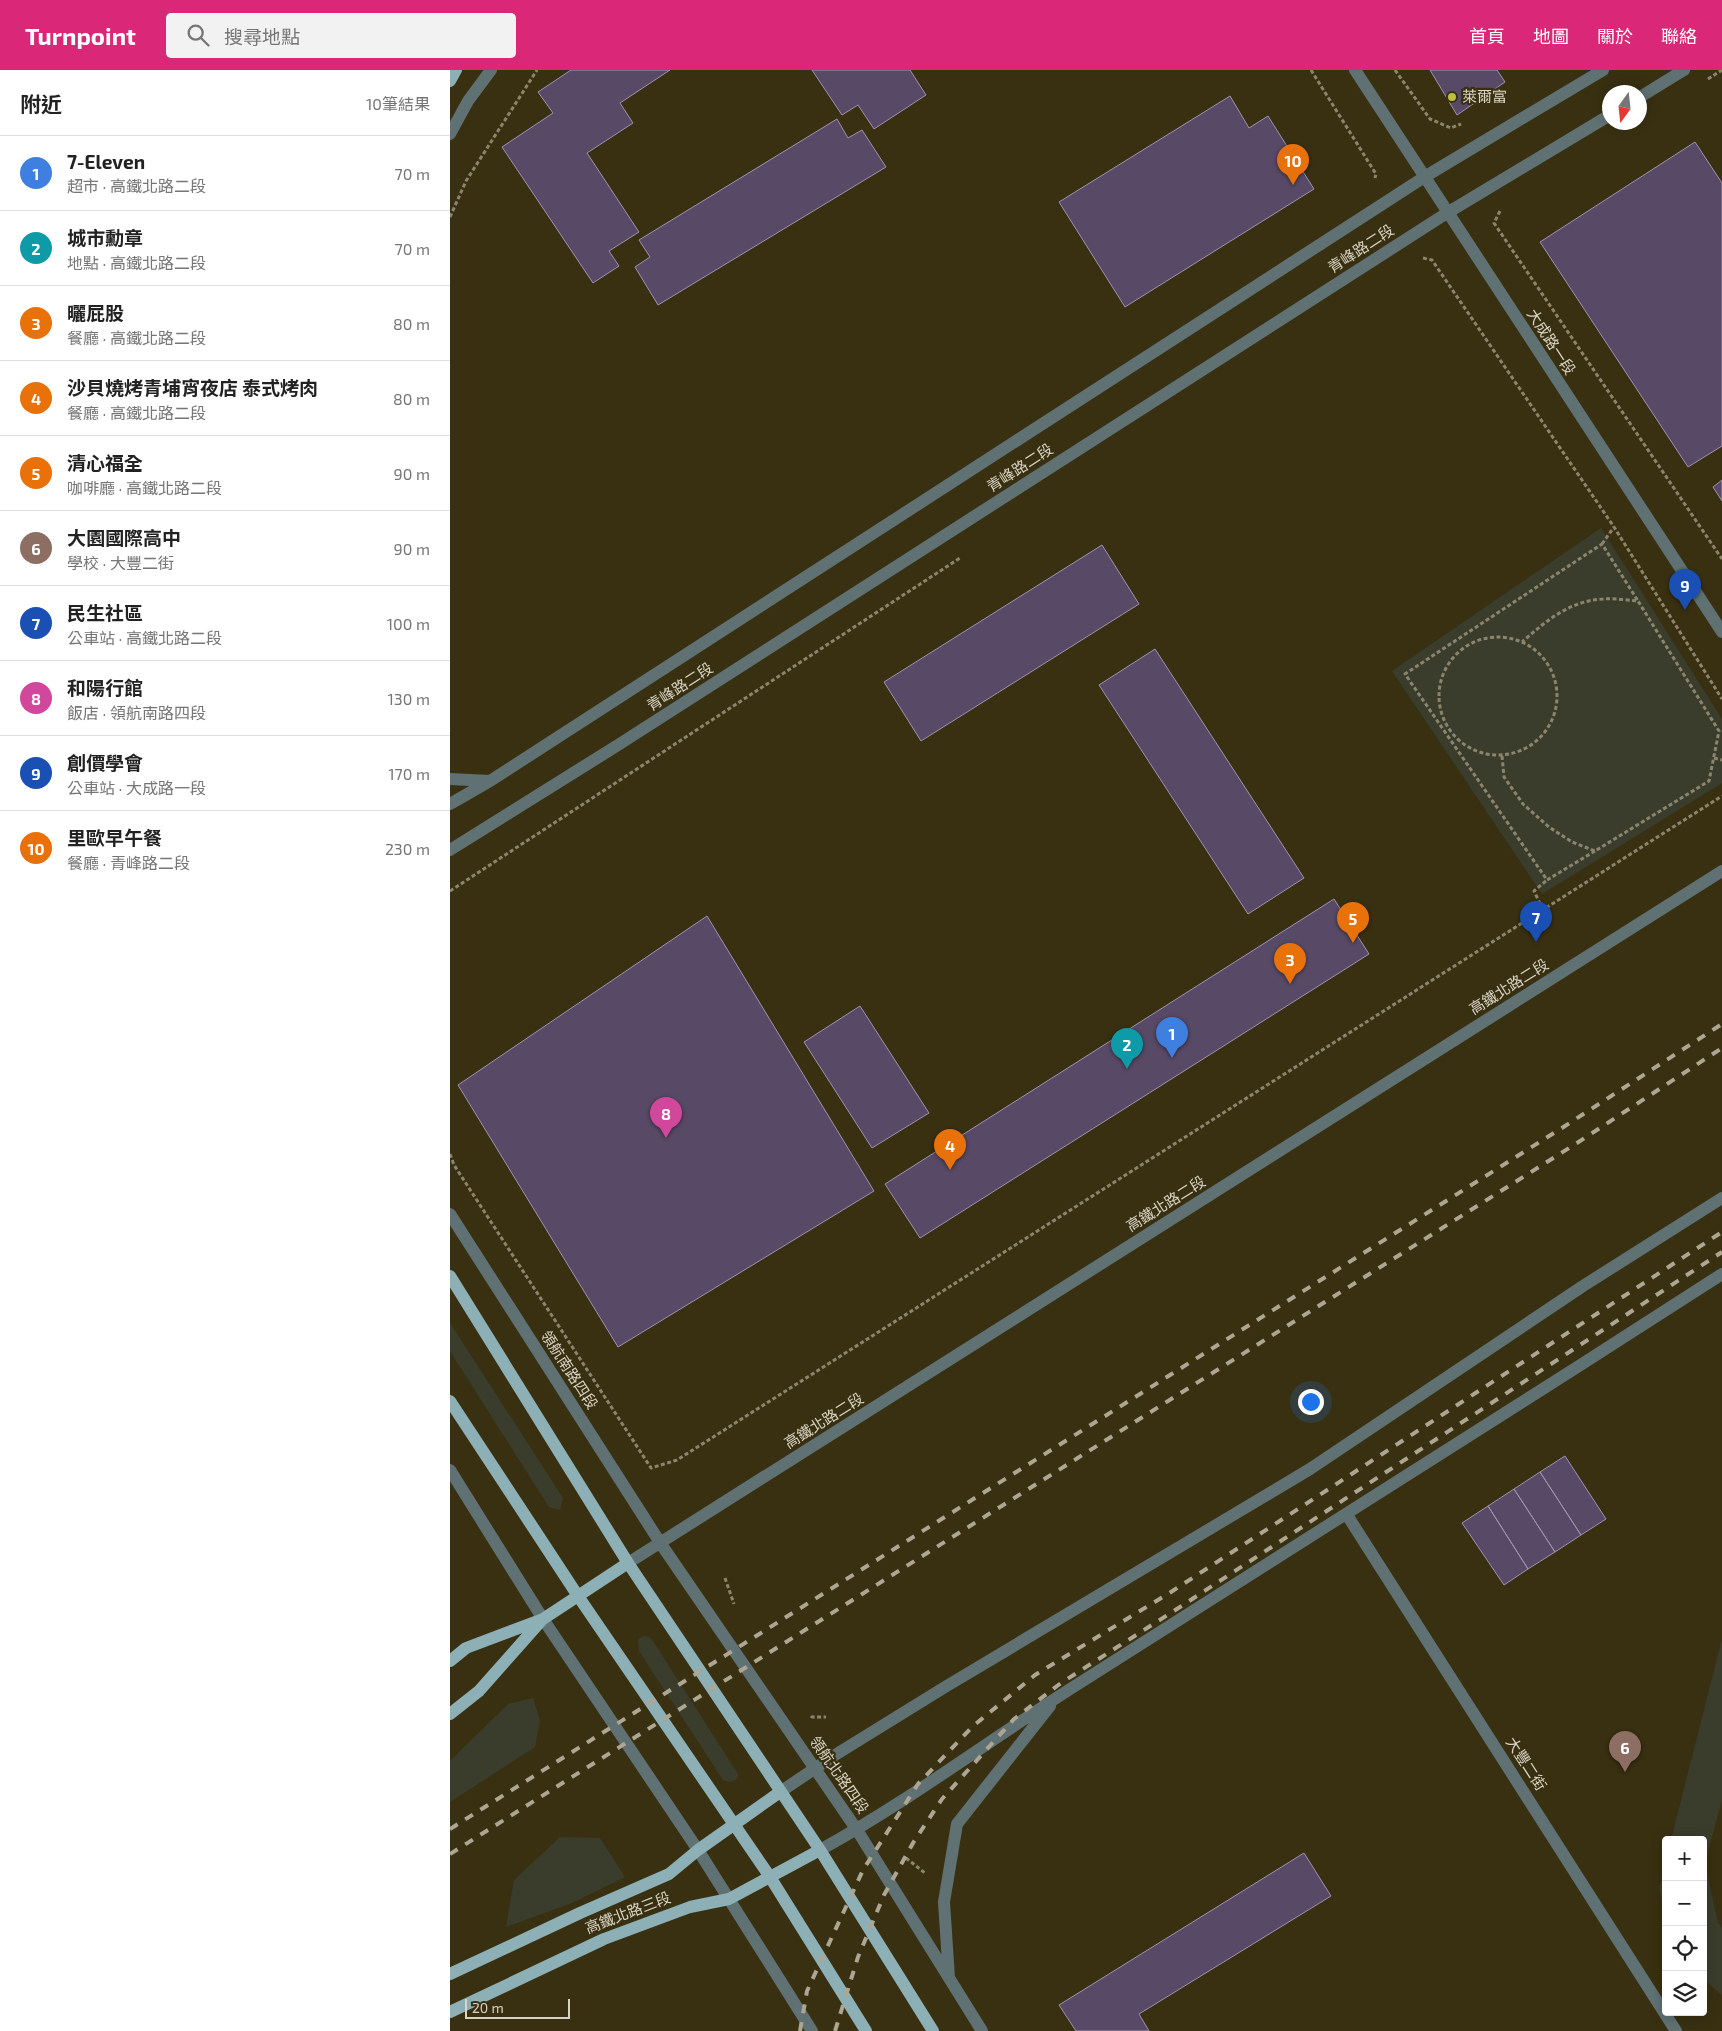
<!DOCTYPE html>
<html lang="zh-TW">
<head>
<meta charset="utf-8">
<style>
	:root { --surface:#fff; --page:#f2f2f2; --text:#222; --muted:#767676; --line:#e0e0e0; --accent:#db2777 }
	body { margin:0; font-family:"Exo 2","Noto Sans TC",sans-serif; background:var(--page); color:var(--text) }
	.controls { position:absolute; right:15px; bottom:15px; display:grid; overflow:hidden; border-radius:5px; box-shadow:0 2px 12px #0003 }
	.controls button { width:45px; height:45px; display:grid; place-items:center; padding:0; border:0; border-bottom:1px solid var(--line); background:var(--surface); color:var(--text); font:25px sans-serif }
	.compass { position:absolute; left:1152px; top:15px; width:45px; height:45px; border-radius:50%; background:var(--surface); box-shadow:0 2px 12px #0003; rotate:195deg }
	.scale { position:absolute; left:15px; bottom:12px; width:105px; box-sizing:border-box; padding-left:5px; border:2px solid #d9d3c3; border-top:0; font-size:14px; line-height:18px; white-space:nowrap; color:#d9d3c3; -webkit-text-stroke:4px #393012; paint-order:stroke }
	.you { position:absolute; left:860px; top:1331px; width:18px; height:18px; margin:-12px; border:4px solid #fff; border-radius:50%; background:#1a73e8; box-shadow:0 0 0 8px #1a73e833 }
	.badge { display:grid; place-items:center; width:32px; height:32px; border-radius:50%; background:var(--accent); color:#fff; font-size:16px; font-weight:700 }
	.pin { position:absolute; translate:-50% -41px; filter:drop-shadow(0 1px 2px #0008) }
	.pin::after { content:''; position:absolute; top:26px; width:18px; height:15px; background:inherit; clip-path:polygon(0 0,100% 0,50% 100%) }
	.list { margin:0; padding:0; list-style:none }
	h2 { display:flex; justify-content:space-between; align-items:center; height:65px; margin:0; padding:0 20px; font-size:21px }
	h2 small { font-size:16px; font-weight:400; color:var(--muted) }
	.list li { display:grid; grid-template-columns:32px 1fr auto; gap:15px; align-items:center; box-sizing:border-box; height:75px; padding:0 20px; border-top:1px solid var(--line) }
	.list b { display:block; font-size:19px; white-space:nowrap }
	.list p { margin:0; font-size:16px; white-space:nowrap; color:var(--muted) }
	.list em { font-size:16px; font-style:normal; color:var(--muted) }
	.icon { flex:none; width:28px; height:28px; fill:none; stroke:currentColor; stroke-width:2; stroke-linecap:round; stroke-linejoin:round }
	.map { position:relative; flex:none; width:1272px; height:1961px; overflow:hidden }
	header { display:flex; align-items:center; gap:30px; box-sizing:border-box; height:70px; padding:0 25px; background:var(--accent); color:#fff }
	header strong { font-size:24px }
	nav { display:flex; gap:28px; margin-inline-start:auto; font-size:18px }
	.search { width:350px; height:45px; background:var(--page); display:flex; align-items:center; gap:12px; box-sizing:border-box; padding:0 18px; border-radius:5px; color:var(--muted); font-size:19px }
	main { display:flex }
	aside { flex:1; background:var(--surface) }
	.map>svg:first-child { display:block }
</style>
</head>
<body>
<header>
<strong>Turnpoint</strong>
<div class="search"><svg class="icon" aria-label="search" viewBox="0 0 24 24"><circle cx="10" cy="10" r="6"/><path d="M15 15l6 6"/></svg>搜尋地點</div>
<nav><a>首頁</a><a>地圖</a><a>關於</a><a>聯絡</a></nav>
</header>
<main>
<aside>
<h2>附近<small>10筆結果</small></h2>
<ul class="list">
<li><span class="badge" style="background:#3f7fe0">1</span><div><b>7-Eleven</b><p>超市 · 高鐵北路二段</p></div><em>70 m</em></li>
<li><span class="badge" style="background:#0f9aa8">2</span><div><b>城市勳章</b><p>地點 · 高鐵北路二段</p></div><em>70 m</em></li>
<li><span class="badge" style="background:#e8710a">3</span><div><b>曬屁股</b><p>餐廳 · 高鐵北路二段</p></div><em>80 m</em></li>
<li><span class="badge" style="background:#e8710a">4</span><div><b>沙貝燒烤青埔宵夜店 泰式烤肉</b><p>餐廳 · 高鐵北路二段</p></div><em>80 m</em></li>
<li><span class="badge" style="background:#e8710a">5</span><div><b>清心福全</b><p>咖啡廳 · 高鐵北路二段</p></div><em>90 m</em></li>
<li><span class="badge" style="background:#8d6e63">6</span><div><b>大園國際高中</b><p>學校 · 大豐二街</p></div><em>90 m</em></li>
<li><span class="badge" style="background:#1a4fb4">7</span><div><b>民生社區</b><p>公車站 · 高鐵北路二段</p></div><em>100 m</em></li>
<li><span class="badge" style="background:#d1479c">8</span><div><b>和陽行館</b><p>飯店 · 領航南路四段</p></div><em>130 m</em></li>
<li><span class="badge" style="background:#1a4fb4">9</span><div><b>創價學會</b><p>公車站 · 大成路一段</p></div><em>170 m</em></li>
<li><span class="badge" style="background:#e8710a">10</span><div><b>里歐早午餐</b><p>餐廳 · 青峰路二段</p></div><em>230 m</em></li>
</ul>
</aside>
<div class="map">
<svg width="1272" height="1961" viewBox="0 0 1272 1961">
	<rect width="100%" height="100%" fill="#393012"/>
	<path fill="#3a3d2c" d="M 1151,458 L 1272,649 L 1272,713 L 1092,824 L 942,601 Z
		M 0,1253 L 113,1428 L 110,1440 L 99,1437 L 0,1281 Z
		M 193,1566 L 199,1567 L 203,1571 L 286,1701 L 288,1705 L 287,1709 C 282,1712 279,1713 273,1710 L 189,1581 L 188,1569 Z
		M 1272,1569 L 1272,1730 L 1255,1793 L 1268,1853 L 1272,1858 L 1272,1925 L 1253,1909 L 1253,1770 L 1221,1770 Z
		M 83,1628 L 90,1650 L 85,1677 L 0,1732 L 0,1691 L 58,1634 Z
		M 110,1767 L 150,1768 L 175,1807 L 122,1833 L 56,1857 L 64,1810 Z
		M 1216,1791 L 1216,1848 L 1209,1819 Z"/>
	<path fill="#584a66" stroke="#a192b1" d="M 121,0 L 220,0 L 170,33 L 183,53 L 137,83 L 189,162 L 159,181 L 169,196 L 143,213 L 52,77 L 103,43 L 88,22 Z
		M 362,0 L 460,0 L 476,25 L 424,59 L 408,35 L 392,45 Z
		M 980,0 L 1047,0 L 1055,12 L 1007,45 Z
		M 780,26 L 799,58 L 818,46 L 864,119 L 675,237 L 609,132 Z
		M 387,49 L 398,68 L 412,60 L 436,97 L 208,235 L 185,197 L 200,187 L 189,170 Z
		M 1245,72 L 1272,113 L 1272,376 L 1238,397 L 1090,172 Z
		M 1272,410 L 1272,431 L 1263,417 Z
		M 652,475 L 689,534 L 471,671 L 434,612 Z
		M 705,579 L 854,808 L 798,844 L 649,615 Z
		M 884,829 L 919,884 L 470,1168 L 435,1114 Z
		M 257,846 L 424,1121 L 168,1277 L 8,1015 Z
		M 410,936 L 479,1043 L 422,1078 L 354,972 Z
		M 1115,1386 L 1156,1449 L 1131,1465 L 1090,1402 Z
		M 1090,1402 L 1131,1465 L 1105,1482 L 1064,1419 Z
		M 1064,1419 L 1105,1482 L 1078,1499 L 1038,1436 Z
		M 1038,1436 L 1078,1499 L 1054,1515 L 1012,1453 Z
		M 854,1783 L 881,1826 L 689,1944 L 699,1961 L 626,1961 L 609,1935 Z"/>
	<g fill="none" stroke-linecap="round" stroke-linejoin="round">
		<path stroke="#8c856e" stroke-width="3" stroke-dasharray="4 2.5" stroke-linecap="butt" d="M 861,0 L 926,104 L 925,108
			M 945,0 L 980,49 L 1001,58 L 1011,54
			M 1258,9 L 1272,0
			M 1050,141 L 1044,153 L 1272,489
			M 0,147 L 16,111 L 87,0
			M 973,188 L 982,190 L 1164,457 L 1272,629
			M 1152,474 L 1164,457
			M989 626a59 59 0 1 1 118 0a59 59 0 1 1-118 0Z
			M 1052,686 L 1054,707 L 1073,734 L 1099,757 L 1122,772 L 1145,781 L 1259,711 L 1269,661 L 1188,531 C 1177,530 1164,528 1153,529 C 1119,531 1096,551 1072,572
			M 1264,688 L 1272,690
			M 1145,781 L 1097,810 L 955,604 L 1152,474 L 1188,531
			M 0,821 L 510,488
			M 1093,840 L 1084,821 L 1097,810
			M 0,1084 L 4,1095 L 201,1398 L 227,1390 L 1272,726
			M 275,1508 L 284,1534
			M 361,1646 L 362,1647 L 376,1647
			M 456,1788 L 475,1803"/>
		<path stroke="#5f7173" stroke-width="12" d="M 905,0 L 1272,562
			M 1190,27 L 1234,0
			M 0,64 L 18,31 L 41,0
			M 0,709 L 40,711
			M 0,734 L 40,711 L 976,106 L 1153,0
			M 0,780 L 168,675 L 997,143 L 1160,45
			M 0,1144 L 211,1474 L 407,1760 L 532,1961
			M 0,1400 L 93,1549 L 248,1780 L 362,1961
			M 897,1445 L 1226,1961
			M 178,1493 L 1272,801
			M 330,1722 L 385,1685 L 495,1617 L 860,1399 L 1133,1216 L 1272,1128
			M 370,1780 C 459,1731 541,1669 628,1614 C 843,1479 1058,1342 1272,1204
			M 499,1908 L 494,1832 L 507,1754 L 600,1636"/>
		<path stroke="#8cb0b5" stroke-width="12" d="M 0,11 L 6,0
			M 0,1206 L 178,1493 L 370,1780 L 483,1961
			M 0,1331 L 128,1526 L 320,1807 L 416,1961
			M 0,1591 L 16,1578 L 93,1549 L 178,1493
			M 0,1644 L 29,1621 L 91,1551
			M 0,1904 L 130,1843 L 219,1804 L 248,1780 L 330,1722
			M 0,1942 L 154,1869 L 240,1837 L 279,1829 L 370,1780"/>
		<path stroke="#aca692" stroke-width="4" stroke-dasharray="9 9" stroke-linecap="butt" d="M 0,1759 L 1115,1056 L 1272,954
			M 0,1784 L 1127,1073 L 1272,978
			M 350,1961 L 357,1921 L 413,1800 L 468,1714 L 522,1657 L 585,1605 L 721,1522 L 1272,1162
			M 385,1961 L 408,1887 L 434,1825 L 463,1773 L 492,1729 L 564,1649 L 611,1613 L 730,1537 L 1272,1182"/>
	</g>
	<circle fill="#bfbe41" stroke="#393012" stroke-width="2" cx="1002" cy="27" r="5"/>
	<g text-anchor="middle" stroke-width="4.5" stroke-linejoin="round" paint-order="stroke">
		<g font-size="15" fill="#d9d3c3" stroke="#393012" text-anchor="start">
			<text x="1012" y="32">萊爾富</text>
		</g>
		<g font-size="15" fill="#d9d3c3" stroke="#393012">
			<text transform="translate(911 179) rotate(-33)" y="5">青峰路二段</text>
			<text transform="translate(1101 272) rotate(57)" y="5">大成路一段</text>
			<text transform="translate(570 398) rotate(-33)" y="5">青峰路二段</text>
			<text transform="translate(230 617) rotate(-33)" y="5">青峰路二段</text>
			<text transform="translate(1059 917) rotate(-32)" y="5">高鐵北路二段</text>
			<text transform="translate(716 1134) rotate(-32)" y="5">高鐵北路二段</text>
			<text transform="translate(119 1300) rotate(57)" y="5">領航南路四段</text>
			<text transform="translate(374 1351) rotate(-32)" y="5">高鐵北路二段</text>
			<text transform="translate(1076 1694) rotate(57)" y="5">大豐二街</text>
			<text transform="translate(389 1705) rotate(55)" y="5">領航北路四段</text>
			<text transform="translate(178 1843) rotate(-21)" y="5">高鐵北路三段</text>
		</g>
	</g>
</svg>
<div class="controls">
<button>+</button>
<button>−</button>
<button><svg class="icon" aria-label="locate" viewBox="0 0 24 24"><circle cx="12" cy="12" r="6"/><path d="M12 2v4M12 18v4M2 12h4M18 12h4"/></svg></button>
<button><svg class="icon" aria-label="layers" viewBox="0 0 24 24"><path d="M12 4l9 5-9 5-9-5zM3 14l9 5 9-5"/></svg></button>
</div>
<svg class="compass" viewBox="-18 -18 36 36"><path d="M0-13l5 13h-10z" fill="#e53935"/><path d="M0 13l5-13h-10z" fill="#767676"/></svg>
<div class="scale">20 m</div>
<div class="you"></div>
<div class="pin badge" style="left:722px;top:988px;background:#3f7fe0">1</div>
<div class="pin badge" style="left:677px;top:999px;background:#0f9aa8">2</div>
<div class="pin badge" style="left:840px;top:914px;background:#e8710a">3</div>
<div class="pin badge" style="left:500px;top:1100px;background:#e8710a">4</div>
<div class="pin badge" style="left:903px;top:873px;background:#e8710a">5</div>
<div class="pin badge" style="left:1175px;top:1702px;background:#8d6e63">6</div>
<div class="pin badge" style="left:1086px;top:872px;background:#1a4fb4">7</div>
<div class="pin badge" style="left:216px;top:1068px;background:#d1479c">8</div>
<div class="pin badge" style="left:1235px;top:540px;background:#1a4fb4">9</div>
<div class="pin badge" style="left:843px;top:115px;background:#e8710a">10</div>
</div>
</main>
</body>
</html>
